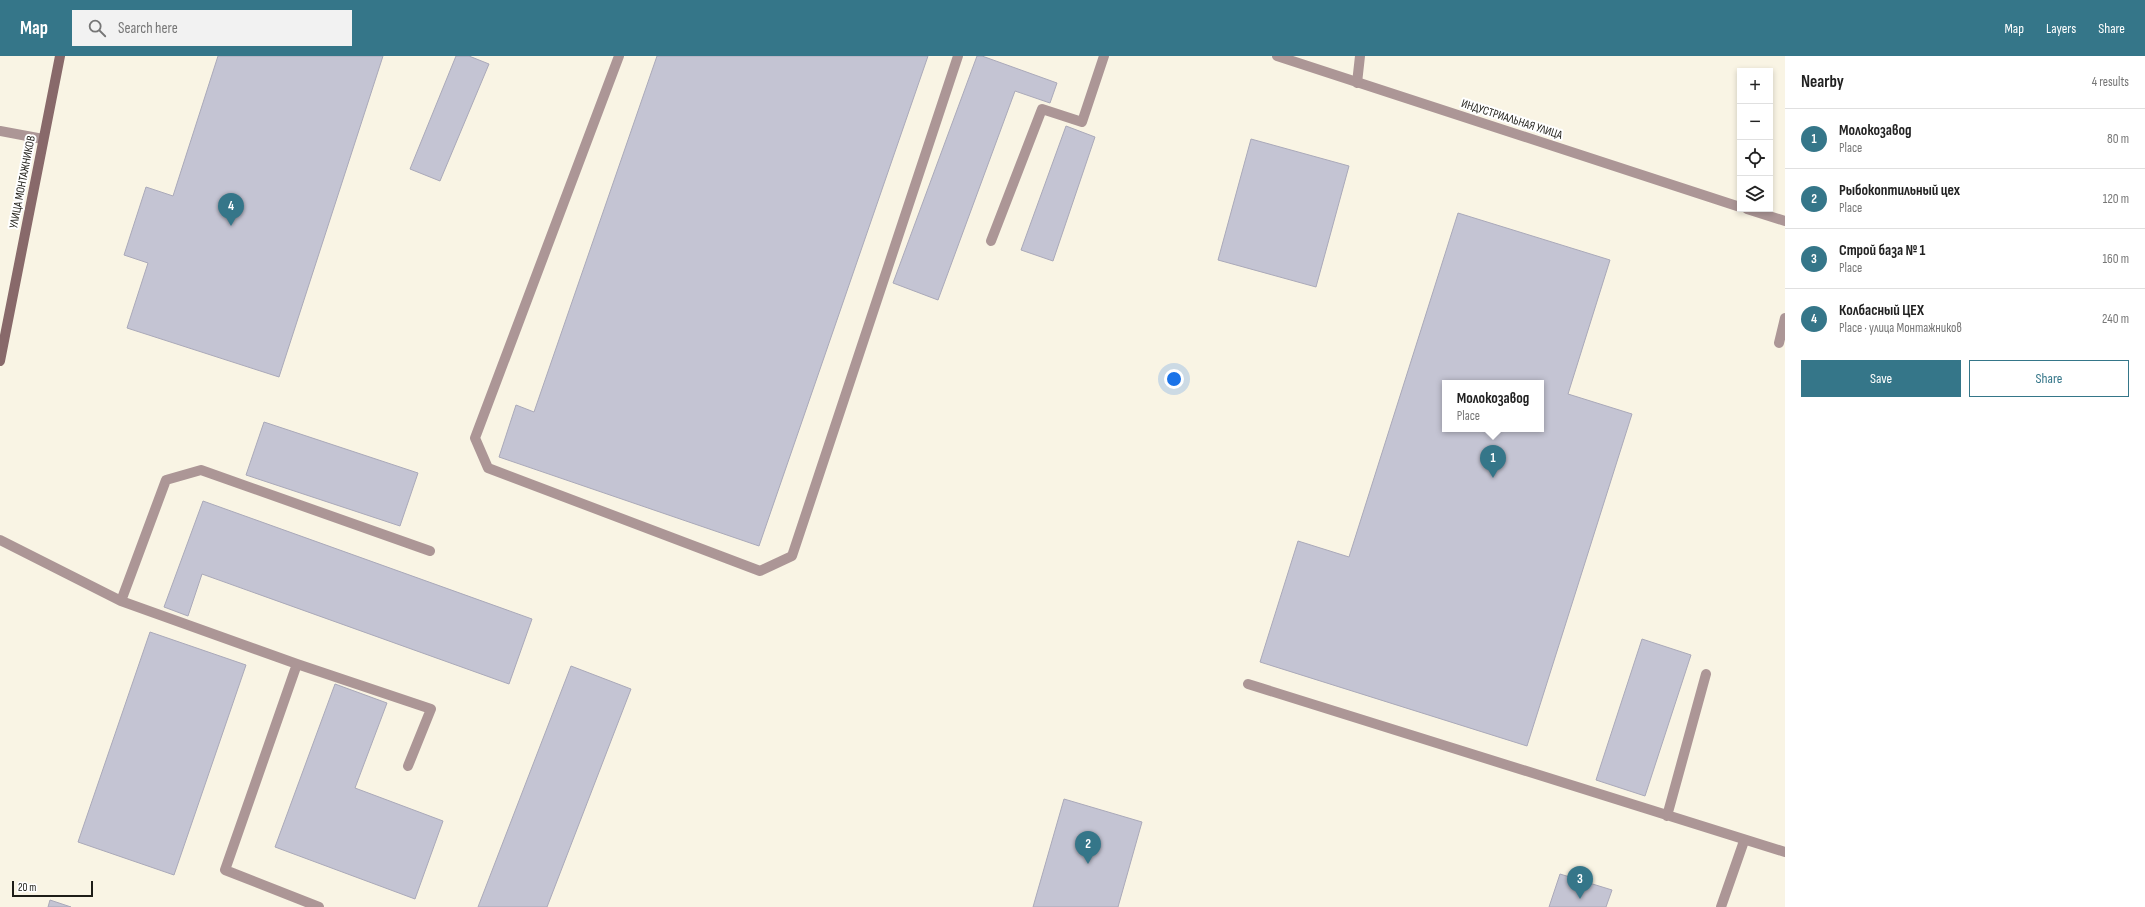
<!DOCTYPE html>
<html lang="en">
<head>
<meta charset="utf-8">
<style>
	:root { --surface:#fff; --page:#f2f2f2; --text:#222; --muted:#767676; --line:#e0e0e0; --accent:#357689 }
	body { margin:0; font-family:"Sofia Sans Condensed",sans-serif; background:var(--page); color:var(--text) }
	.controls { position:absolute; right:12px; top:12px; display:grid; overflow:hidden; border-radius:0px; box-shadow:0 2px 6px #0003 }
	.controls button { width:36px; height:36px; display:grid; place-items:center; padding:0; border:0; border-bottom:1px solid var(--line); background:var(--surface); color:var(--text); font:20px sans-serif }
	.scale { position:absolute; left:12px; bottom:10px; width:81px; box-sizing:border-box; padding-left:4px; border:2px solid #1e1d17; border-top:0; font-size:11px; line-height:14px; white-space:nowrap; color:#1e1d17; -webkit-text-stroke:3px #fff; paint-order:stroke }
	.you { position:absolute; left:1174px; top:323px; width:14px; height:14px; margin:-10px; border:3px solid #fff; border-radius:50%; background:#1a73e8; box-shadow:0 0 0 6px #1a73e833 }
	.badge { display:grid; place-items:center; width:26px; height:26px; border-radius:50%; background:var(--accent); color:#fff; font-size:13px; font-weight:700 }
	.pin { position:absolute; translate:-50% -33px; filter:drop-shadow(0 1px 2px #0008) }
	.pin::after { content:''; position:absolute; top:21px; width:14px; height:12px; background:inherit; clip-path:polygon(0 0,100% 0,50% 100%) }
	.popup { position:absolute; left:1442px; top:324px; width:102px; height:52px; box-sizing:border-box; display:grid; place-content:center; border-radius:0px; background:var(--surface); filter:drop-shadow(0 1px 3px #0005); font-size:13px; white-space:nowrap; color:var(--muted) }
	.popup b { font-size:15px; color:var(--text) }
	.popup::after { content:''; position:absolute; left:50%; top:100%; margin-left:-8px; border:8px solid transparent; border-top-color:var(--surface) }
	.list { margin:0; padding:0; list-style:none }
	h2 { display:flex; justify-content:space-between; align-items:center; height:52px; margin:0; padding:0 16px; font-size:17px }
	h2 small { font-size:13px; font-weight:400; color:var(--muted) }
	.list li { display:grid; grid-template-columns:26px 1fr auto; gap:12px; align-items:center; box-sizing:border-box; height:60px; padding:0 16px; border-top:1px solid var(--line) }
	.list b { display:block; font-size:15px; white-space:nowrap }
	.list p { margin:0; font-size:13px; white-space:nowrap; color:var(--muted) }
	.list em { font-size:13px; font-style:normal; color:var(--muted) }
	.actions { display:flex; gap:8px; padding:12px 16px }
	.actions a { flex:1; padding:9px 0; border:1px solid var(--accent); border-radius:0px; text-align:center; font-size:14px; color:var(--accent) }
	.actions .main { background:var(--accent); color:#fff }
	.icon { flex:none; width:22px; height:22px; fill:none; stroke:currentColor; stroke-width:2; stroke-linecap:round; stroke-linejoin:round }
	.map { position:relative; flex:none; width:1785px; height:851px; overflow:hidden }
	header { display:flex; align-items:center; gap:24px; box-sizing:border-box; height:56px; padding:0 20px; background:var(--accent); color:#fff }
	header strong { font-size:19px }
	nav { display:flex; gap:22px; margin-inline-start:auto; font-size:14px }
	.search { width:280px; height:36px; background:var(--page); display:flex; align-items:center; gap:10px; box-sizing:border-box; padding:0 14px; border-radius:0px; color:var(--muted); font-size:15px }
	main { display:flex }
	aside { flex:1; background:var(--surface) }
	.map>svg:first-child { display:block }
</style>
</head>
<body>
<header>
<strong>Map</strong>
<div class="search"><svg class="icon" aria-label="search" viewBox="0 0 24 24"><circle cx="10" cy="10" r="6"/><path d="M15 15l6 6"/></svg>Search here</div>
<nav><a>Map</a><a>Layers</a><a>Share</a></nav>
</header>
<main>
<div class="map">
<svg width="1785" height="851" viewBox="0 0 1785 851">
	<rect width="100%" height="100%" fill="#f9f4e4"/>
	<path fill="#c4c4d3" stroke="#aaa9b9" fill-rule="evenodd" d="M 218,0 L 383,0 L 279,321 L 127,272 L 148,207 L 124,199 L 146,131 L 173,140 Z
		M 456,0 L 469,0 L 489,8 L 440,125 L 410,113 Z
		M 657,0 L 928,0 L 759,490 L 499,401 L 516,349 L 534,356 Z
		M 977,0 L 982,0 L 1057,27 L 1050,47 L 1015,35 L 938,244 L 893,227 Z
		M 1066,70 L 1095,81 L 1053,205 L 1021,194 Z
		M 1251,83 L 1349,110 L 1316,231 L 1218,204 Z
		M 1458,157 L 1610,204 L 1568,338 L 1632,358 L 1527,690 L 1260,606 L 1298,485 L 1349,501 ZM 1445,327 L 1541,327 L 1541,373 L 1445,373 Z
		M 264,366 L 418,417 L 400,470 L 246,419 Z
		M 203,445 L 532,563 L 509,628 L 202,518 L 188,560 L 164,551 Z
		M 150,576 L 246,609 L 174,819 L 78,786 Z
		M 1642,583 L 1691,599 L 1645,740 L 1596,724 Z
		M 571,610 L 631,633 L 547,851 L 478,851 Z
		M 335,628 L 387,647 L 355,732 L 443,765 L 415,843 L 275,791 Z
		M 1064,743 L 1142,766 L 1118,851 L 1033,851 Z
		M 1560,818 L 1612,834 L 1606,851 L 1549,851 Z
		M 50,844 L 71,851 L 48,851 Z"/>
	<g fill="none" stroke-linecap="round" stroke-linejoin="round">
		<path stroke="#ac9696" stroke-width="10" d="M 619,0 L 475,382 L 488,412 L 760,515 L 792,500 L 958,0
			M 1357,27 L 1360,0
			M 0,75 L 43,83
			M 991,185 L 1042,53 L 1082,66 L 1104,0
			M 1779,287 L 1785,262
			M 0,484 L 121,545 L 297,608 L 431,653 L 408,710
			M 121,545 L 166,424 L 201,414 L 430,495
			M 297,608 L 225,814 L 319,851
			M 1248,628 L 1785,796
			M 1667,760 L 1706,618
			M 1721,851 L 1744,785"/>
		<path stroke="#ac9696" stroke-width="10" d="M 1277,0 L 1740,151
			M 1747,153 L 1785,165"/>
		<path stroke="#88696a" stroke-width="10" d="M 0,305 L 60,0"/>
	</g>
	<g text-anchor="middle" stroke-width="4" stroke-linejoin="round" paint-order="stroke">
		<g font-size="12" fill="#1e1d17" stroke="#fff">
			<text transform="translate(1512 63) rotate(18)" y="4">ИНДУСТРИАЛЬНАЯ УЛИЦА</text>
			<text transform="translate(22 126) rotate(-79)" y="4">УЛИЦА МОНТАЖНИКОВ</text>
		</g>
	</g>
</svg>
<div class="controls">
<button>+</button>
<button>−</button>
<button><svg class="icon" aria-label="locate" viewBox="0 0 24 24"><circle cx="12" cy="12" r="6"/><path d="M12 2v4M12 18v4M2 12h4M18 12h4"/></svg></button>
<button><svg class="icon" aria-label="layers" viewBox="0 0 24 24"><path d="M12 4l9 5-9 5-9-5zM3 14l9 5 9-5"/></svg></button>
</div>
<div class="scale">20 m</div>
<div class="you"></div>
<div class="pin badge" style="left:1493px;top:422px">1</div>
<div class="popup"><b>Молокозавод</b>Place</div>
<div class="pin badge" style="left:1088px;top:808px">2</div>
<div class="pin badge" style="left:1580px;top:843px">3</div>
<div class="pin badge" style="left:231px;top:170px">4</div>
</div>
<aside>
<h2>Nearby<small>4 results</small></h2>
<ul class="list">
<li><span class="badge">1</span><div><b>Молокозавод</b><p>Place</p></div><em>80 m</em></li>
<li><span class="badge">2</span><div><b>Рыбокоптильный цех</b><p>Place</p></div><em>120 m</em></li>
<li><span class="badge">3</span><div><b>Строй база № 1</b><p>Place</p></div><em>160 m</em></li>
<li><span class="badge">4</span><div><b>Колбасный ЦЕХ</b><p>Place · улица Монтажников</p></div><em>240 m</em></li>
</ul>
<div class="actions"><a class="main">Save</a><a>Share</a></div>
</aside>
</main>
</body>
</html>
